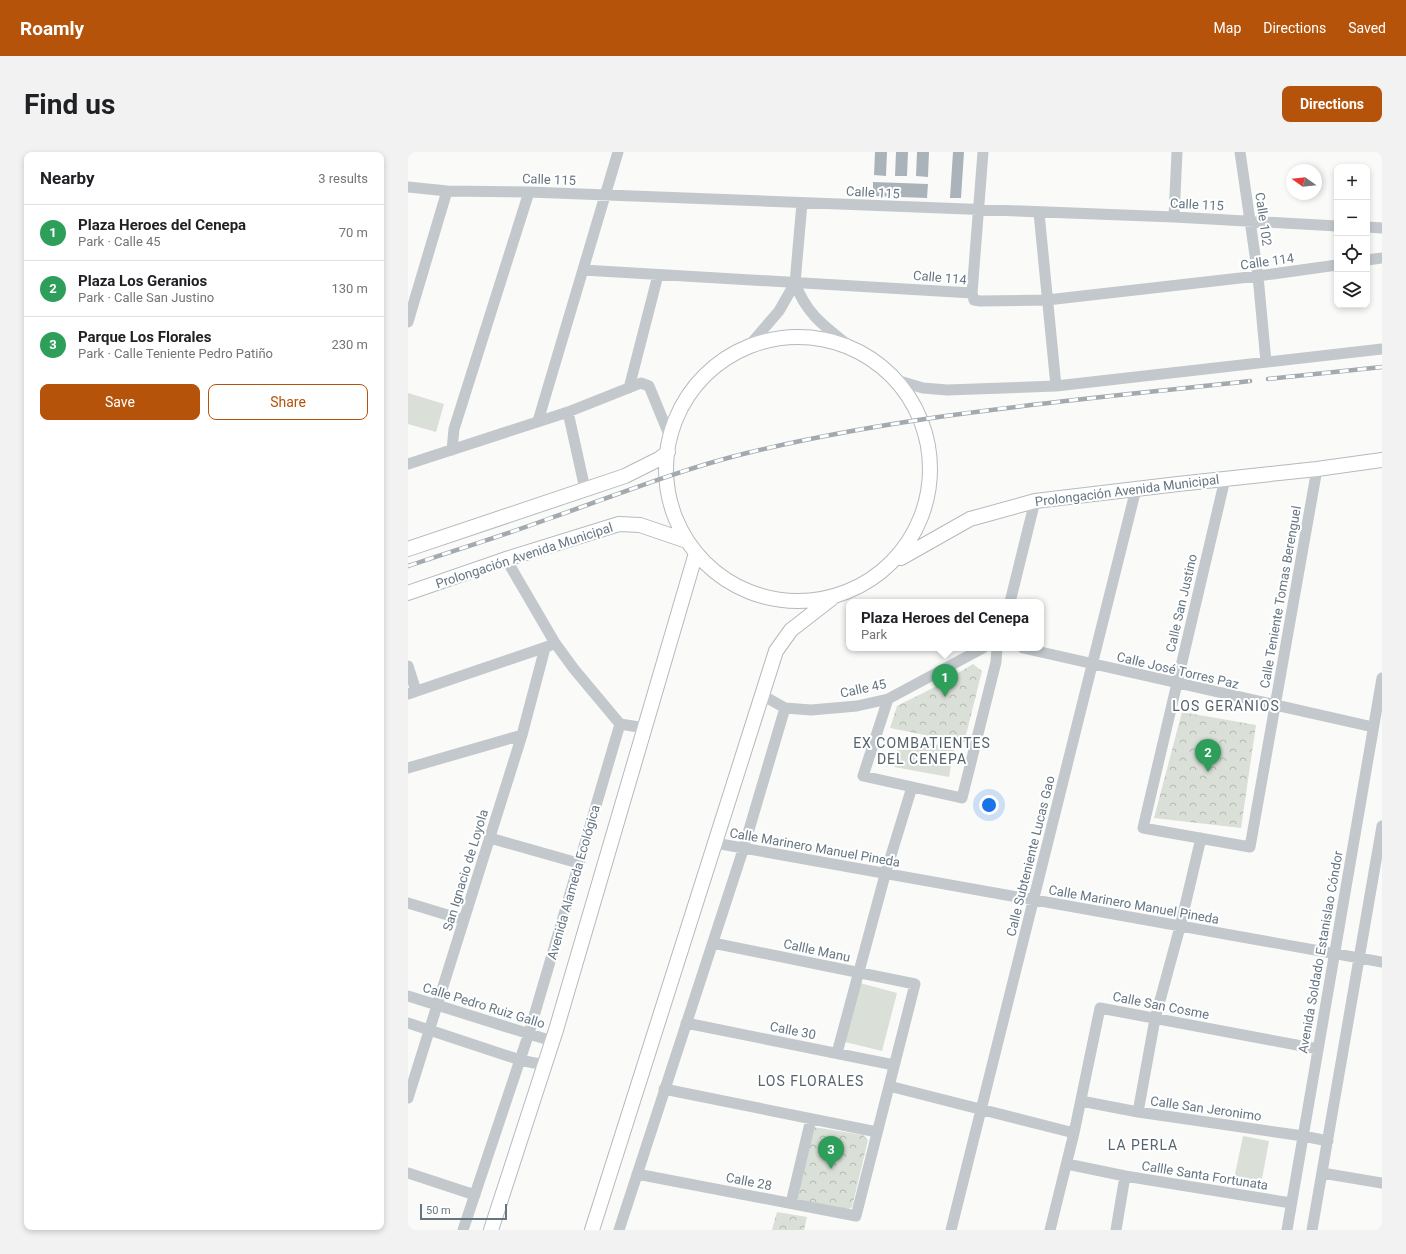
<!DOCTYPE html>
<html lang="en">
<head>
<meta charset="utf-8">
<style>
	:root { --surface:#fff; --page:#f2f2f2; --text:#202124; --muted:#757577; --line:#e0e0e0; --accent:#b45309 }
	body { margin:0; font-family:Roboto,sans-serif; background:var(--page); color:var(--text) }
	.controls { position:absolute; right:12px; top:12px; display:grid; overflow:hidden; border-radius:8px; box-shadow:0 2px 6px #0003 }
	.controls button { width:36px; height:36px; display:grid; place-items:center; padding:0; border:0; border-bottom:1px solid var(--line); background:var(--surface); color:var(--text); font:20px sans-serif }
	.compass { position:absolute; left:878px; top:12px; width:36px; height:36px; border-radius:50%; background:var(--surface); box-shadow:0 2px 6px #0003; rotate:285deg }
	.scale { position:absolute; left:12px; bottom:10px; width:87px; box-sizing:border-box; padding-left:4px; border:2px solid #657683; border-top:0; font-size:11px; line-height:14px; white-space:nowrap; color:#657683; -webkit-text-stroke:3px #fff; paint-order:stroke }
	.you { position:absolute; left:581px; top:653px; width:14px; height:14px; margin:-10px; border:3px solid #fff; border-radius:50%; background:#1a73e8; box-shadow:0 0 0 6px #1a73e833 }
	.badge { display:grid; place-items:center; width:26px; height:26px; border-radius:50%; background:var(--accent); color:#fff; font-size:13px; font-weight:700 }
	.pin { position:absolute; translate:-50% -33px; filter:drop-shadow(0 1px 2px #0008) }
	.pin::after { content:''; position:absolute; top:21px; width:14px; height:12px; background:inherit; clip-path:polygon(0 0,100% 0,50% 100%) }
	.popup { position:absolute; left:438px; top:447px; width:198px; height:52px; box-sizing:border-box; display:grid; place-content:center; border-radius:8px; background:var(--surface); filter:drop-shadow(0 1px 3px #0005); font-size:13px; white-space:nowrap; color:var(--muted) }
	.popup b { font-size:15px; color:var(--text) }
	.popup::after { content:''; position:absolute; left:50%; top:100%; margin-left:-8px; border:8px solid transparent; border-top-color:var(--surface) }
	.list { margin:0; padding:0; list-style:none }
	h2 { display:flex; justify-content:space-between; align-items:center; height:52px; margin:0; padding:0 16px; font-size:17px }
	h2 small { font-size:13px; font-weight:400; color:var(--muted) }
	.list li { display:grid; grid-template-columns:26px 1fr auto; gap:12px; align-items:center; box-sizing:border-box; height:56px; padding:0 16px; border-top:1px solid var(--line) }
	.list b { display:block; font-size:15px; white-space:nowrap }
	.list p { margin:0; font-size:13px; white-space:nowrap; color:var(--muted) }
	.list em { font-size:13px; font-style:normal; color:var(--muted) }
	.actions { display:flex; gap:8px; padding:12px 16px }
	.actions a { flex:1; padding:9px 0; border:1px solid var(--accent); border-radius:8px; text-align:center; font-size:14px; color:var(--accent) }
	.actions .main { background:var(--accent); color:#fff }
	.icon { flex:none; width:22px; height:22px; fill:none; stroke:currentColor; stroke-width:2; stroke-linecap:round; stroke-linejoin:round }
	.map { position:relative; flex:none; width:974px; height:1078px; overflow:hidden; border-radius:8px }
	header { display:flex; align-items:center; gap:24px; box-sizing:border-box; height:56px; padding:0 20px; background:var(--accent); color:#fff }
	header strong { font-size:19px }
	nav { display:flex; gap:22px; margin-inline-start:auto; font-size:14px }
	.intro { display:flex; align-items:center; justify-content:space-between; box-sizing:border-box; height:96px; padding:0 24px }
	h1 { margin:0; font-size:28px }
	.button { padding:10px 18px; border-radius:8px; background:var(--accent); color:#fff; font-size:14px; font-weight:700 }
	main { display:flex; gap:24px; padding:0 24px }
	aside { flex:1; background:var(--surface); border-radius:8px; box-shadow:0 2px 6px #0003 }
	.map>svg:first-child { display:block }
</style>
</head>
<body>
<header>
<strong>Roamly</strong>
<nav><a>Map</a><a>Directions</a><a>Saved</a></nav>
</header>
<div class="intro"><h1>Find us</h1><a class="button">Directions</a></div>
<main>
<aside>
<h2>Nearby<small>3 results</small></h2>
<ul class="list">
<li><span class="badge" style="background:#2e9e5b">1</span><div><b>Plaza Heroes del Cenepa</b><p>Park · Calle 45</p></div><em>70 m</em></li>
<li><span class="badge" style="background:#2e9e5b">2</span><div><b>Plaza Los Geranios</b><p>Park · Calle San Justino</p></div><em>130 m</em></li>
<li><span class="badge" style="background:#2e9e5b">3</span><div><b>Parque Los Florales</b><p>Park · Calle Teniente Pedro Patiño</p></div><em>230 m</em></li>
</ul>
<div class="actions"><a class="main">Save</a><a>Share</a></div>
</aside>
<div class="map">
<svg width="974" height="1078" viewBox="0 0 974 1078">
	<defs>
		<pattern id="forest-crowns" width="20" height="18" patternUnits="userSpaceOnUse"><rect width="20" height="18" fill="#dadfd7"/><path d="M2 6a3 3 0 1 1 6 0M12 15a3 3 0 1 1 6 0" fill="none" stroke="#b4b9b4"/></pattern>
	</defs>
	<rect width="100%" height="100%" fill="#fafaf8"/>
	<path fill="url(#forest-crowns)" d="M 565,512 L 574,519 L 556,591 L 482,576 L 489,554 L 525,536 Z
		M 774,560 L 848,573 L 833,676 L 746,666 Z
		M 405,975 L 455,983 L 460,988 L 444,1055 L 438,1059 L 386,1047 Z
		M 369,1060 L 399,1065 L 396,1078 L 364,1078 Z"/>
	<path fill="#dadfd7" d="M 0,241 L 36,252 L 28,280 L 0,272 Z
		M 492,586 L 546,596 L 541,625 L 486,615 Z
		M 452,831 L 489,841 L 474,899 L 437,890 Z
		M 835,984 L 861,989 L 853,1032 L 826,1027 Z"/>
	<path fill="#aab3b9" d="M 467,0 L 479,0 L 478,24 L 466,23 Z
		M 488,0 L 500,0 L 499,24 L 487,24 Z
		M 509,0 L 521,0 L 520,25 L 508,24 Z
		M 545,0 L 556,0 L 553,46 L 542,46 Z
		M 465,30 L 520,32 L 519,46 L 465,44 Z"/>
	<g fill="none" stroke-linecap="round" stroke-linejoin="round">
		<defs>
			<path id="major" d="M258 317a132 132 0 1 1 264 0a132 132 0 1 1-264 0Z
				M 0,397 L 217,324 L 251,307 L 260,300
				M 493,406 L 562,367 L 627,349 L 770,332 L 909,317 L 974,308
				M 0,441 L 98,407 L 211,372 L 232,373 L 279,389
				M 83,1078 L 148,878 L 288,401
				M 184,1078 L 368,499 L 383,478 L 423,447"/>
		</defs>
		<use href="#major" stroke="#b5babe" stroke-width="16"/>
		<path stroke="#c3c8cc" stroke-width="11" d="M 832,0 L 850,124 L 858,210
			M 0,35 L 39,39 L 121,40 L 766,65 L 929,74
			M 631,61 L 648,234
			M 766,65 L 769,0
			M 959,75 L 974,76
			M 959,108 L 974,106
			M 175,118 L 564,141 L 566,148 L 572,149 L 639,148 L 850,124 L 929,113
			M 387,131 C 399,164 419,176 444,196
			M 564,141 L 575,0
			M 0,170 L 39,39
			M 340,195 L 371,159 L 387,131 L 394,51
			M 488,228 L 515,236 L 539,238 L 648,234 L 974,197
			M 221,236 L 250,123
			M 160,260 L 177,337
			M 130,269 L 210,0
			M 44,298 L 46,277 L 121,40
			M 0,312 L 160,260 L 233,231 L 241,234 L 262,285
			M 817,327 L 735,676 L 842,695 L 909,317
			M 602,450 L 627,349
			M 615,496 L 965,575
			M 0,514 L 8,539
			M 0,542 L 141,494
			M 354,543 L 377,556 L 403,558 L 449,554 L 480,547 L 575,496
			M 480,547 L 455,624 L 554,646 L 588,510 L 589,496
			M 212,572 L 237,576
			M 0,616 L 114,583
			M 82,686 L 170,711
			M 307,691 L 974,810
			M 0,751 L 56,768
			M 0,844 L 144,889
			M 0,871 L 112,908 L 136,913
			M 278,871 L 486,913
			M 429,901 L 477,723 L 504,635
			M 481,934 L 666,981
			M 256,937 L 469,980
			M 0,946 L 114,583 L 137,496
			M 673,949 L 730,960 L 895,984 L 920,989
			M 730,960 L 747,867 L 772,775 L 793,686
			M 659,1012 L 717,1024 L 883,1051
			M 0,1021 L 67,1043
			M 914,1021 L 974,1031
			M 229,1022 L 448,1064 L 507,832 L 305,791
			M 383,1051 L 403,967
			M 55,1078 L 121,881 L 212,572 L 166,517 L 147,491 L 98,407
			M 211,1078 L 335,698 L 377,556
			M 543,1078 L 728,337
			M 642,1078 L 666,981 L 692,856 L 910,897
			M 708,1078 L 717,1024
			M 879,1078 L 974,526
			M 904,1078 L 974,674"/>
		<use href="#major" stroke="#fff" stroke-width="14"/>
		<defs>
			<path id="rail" d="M 860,227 L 974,215
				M 0,414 C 47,398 94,384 140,367 C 206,344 270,318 339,301 C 504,261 674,248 842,229"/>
		</defs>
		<use href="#rail" stroke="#a2aab0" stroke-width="4.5"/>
		<use href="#rail" stroke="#fff" stroke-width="3" stroke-dasharray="9" stroke-linecap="butt"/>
	</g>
	<g text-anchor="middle" stroke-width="4" stroke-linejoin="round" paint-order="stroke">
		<g font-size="13" fill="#657683" stroke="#fff">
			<text transform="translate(141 27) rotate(2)" y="5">Calle 115</text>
			<text transform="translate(465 40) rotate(3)" y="5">Calle 115</text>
			<text transform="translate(789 52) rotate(3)" y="5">Calle 115</text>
			<text transform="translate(856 67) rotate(82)" y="5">Calle 102</text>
			<text transform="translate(859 109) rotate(-8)" y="5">Calle 114</text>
			<text transform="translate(532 125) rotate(5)" y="5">Calle 114</text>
			<text transform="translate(719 338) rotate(-7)" y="5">Prolongación Avenida Municipal</text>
			<text transform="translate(116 403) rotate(-18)" y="5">Prolongación Avenida Municipal</text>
			<text transform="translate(872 445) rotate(-80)" y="5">Calle Teniente Tomas Berenguel</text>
			<text transform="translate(773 451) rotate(-77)" y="5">Calle San Justino</text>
			<text transform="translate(770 518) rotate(13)" y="5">Calle José Torres Paz</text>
			<text transform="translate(455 536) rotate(-12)" y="5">Calle 45</text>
			<text transform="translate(407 695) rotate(10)" y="5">Calle Marinero Manuel Pineda</text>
			<text transform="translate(622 704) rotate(-76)" y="5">Calle Subteniente Lucas Gao</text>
			<text transform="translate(57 718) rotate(-73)" y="5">San Ignacio de Loyola</text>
			<text transform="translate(165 730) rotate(-74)" y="5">Avenida Alameda Ecológica</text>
			<text transform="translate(726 752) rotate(10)" y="5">Calle Marinero Manuel Pineda</text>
			<text transform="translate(409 798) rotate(12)" y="5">Callle Manu</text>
			<text transform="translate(912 800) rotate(-80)" y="5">Avenida Soldado Estanislao Cóndor</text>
			<text transform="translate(76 853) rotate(17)" y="5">Calle Pedro Ruiz Gallo</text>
			<text transform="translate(753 853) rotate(11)" y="5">Calle San Cosme</text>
			<text transform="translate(385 878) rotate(11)" y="5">Calle 30</text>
			<text transform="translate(798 956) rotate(8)" y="5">Calle San Jeronimo</text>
			<text transform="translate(797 1023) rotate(9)" y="5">Callle Santa Fortunata</text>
			<text transform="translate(341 1029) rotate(11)" y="5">Calle 28</text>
		</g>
		<g font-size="14" letter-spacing="1" fill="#57646e" stroke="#fff">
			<text x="818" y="559">LOS GERANIOS</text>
			<text x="514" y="596">EX COMBATIENTES<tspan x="514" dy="16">DEL CENEPA</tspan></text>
			<text x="403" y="934">LOS FLORALES</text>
			<text x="735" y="998">LA PERLA</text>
		</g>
	</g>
</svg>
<div class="controls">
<button>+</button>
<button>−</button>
<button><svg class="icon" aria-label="locate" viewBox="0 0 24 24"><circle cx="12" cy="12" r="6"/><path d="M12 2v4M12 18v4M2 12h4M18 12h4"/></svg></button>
<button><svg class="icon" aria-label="layers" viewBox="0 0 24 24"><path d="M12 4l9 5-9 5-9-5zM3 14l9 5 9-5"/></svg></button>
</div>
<svg class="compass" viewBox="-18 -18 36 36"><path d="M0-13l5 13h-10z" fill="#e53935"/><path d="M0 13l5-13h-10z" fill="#757577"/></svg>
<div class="scale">50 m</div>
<div class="you"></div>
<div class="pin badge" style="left:537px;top:545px;background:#2e9e5b">1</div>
<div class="popup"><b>Plaza Heroes del Cenepa</b>Park</div>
<div class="pin badge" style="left:800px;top:620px;background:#2e9e5b">2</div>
<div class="pin badge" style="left:423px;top:1017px;background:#2e9e5b">3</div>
</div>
</main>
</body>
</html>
